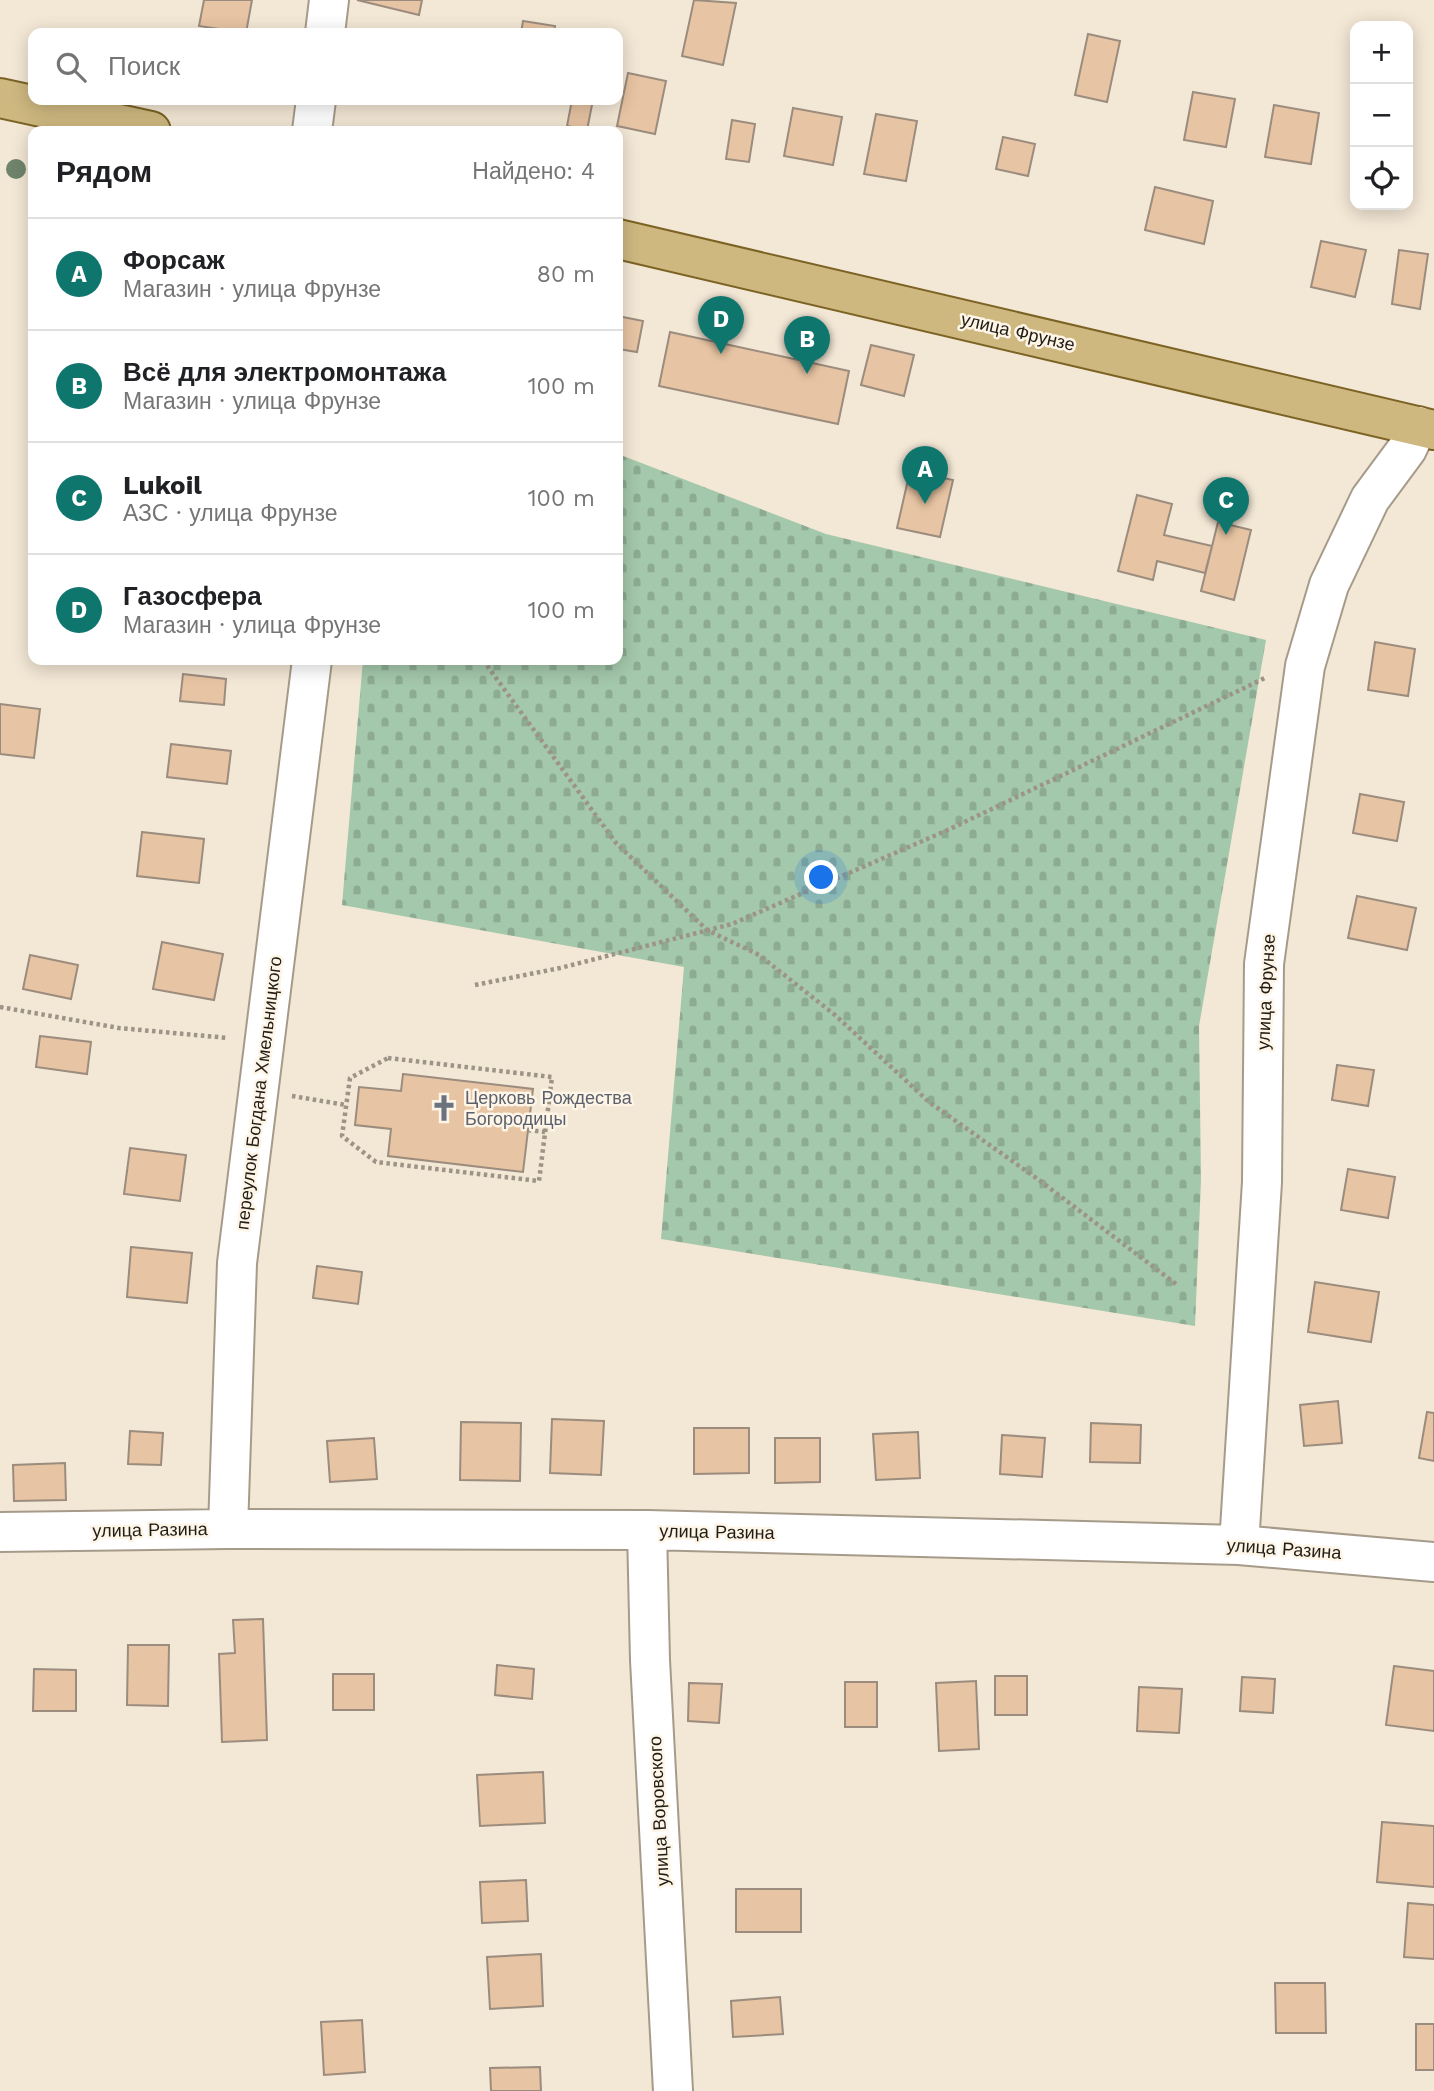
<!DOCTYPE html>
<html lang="ru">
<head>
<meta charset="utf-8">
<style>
	:root { --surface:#fff; --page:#f2f2f2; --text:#202124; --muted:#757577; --line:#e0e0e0; --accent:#0f766e }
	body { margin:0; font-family:"Work Sans",sans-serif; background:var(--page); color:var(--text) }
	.controls { position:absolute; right:21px; top:21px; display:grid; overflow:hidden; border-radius:14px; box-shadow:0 4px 18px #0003 }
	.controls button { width:63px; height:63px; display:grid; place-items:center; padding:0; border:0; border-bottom:2px solid var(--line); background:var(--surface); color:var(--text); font:35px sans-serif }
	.you { position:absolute; left:822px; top:878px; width:24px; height:24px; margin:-18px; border:5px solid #fff; border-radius:50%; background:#1a73e8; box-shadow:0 0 0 10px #1a73e833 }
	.badge { display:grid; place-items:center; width:46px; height:46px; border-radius:50%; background:var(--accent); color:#fff; font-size:23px; font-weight:700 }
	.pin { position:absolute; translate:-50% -58px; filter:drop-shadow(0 2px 4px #0008) }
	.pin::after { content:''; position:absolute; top:37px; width:24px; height:21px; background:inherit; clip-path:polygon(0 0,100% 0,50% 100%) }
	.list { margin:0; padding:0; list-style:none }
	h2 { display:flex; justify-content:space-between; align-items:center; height:91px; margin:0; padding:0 28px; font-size:30px }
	h2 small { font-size:23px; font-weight:400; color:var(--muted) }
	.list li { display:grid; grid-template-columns:46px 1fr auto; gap:21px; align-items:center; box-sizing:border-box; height:112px; padding:0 28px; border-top:2px solid var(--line) }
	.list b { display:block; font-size:26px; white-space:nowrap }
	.list p { margin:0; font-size:23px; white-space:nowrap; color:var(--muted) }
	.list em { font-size:23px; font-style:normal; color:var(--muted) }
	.icon { flex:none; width:38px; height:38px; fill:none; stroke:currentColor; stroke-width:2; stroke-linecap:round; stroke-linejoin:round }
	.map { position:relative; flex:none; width:1434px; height:2091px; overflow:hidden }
	.search { position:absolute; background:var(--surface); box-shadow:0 4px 18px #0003; left:28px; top:28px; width:595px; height:77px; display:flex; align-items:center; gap:18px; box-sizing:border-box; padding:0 24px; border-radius:14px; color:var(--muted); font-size:26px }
	.panel { position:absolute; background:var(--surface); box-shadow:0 4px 18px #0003; left:28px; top:126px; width:595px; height:539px; border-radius:14px }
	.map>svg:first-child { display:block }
</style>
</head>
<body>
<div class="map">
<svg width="1434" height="2091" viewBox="0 0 1434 2091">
	<defs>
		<pattern id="cemetery-stones" width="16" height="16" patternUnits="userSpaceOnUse" patternTransform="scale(1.75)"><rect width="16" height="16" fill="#a4c8ab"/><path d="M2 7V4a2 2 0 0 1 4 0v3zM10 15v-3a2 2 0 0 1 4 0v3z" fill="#8dab92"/></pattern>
	</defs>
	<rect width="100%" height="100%" fill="#f3e7d5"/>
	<path fill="url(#cemetery-stones)" d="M 618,454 L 826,534 L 1266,640 L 1199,1026 L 1201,1180 L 1195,1326 L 661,1239 L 684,967 L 342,905 L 363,660 L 618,660 Z"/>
	<path fill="#e7c4a3" stroke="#9b8c7e" stroke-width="2" d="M 204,0 L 252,0 L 246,33 L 199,26 Z
		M 357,0 L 422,0 L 419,15 Z
		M 694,0 L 736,3 L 723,65 L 682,56 Z
		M 523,21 L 555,26 L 554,33 L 521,33 Z
		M 1088,34 L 1120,41 L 1107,102 L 1075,95 Z
		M 628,73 L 666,81 L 655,134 L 617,126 Z
		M 1193,92 L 1235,99 L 1226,147 L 1184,140 Z
		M 572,100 L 593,100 L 587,130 L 567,126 Z
		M 1274,105 L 1319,113 L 1311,164 L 1265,157 Z
		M 793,108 L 842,117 L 833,165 L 784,156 Z
		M 876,114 L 917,121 L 906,181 L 864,174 Z
		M 732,120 L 755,124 L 749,162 L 726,159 Z
		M 1003,137 L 1035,144 L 1028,176 L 996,169 Z
		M 1155,187 L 1213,201 L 1204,244 L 1145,230 Z
		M 1321,241 L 1366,250 L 1355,297 L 1311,287 Z
		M 1399,250 L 1428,254 L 1420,309 L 1392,304 Z
		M 618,316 L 643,321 L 637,352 L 618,349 Z
		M 670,332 L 849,371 L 838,424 L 659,386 Z
		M 871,345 L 914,355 L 904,396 L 861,385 Z
		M 910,471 L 953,480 L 940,537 L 897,528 Z
		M 1137,495 L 1172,504 L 1164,535 L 1212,546 L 1205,573 L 1157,561 L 1153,580 L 1118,571 Z
		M 1218,522 L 1251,530 L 1234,600 L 1201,591 Z
		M 1375,642 L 1415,649 L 1408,696 L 1368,690 Z
		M 183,674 L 226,679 L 224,705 L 180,701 Z
		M 0,704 L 40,709 L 34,758 L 0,754 Z
		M 171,744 L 231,751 L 227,784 L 167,777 Z
		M 1360,794 L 1404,802 L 1397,841 L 1353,833 Z
		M 142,832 L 204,839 L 199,883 L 137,876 Z
		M 1357,896 L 1416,908 L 1407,950 L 1348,938 Z
		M 162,942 L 223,954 L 214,1000 L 153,989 Z
		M 30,955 L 78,965 L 71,999 L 23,989 Z
		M 40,1036 L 91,1042 L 87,1074 L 36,1067 Z
		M 1337,1065 L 1374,1070 L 1368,1106 L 1332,1100 Z
		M 403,1074 L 533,1089 L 523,1172 L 388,1156 L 391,1129 L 355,1125 L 359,1087 L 401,1091 Z
		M 130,1148 L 186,1155 L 180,1201 L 124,1194 Z
		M 1348,1169 L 1395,1177 L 1388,1218 L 1341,1210 Z
		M 131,1247 L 192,1253 L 187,1303 L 127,1297 Z
		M 317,1266 L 362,1272 L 358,1304 L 313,1298 Z
		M 1315,1282 L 1379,1292 L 1371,1342 L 1308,1332 Z
		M 1338,1401 L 1342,1443 L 1304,1446 L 1300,1405 Z
		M 1427,1412 L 1434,1413 L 1434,1461 L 1419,1458 Z
		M 552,1419 L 604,1421 L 601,1475 L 550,1473 Z
		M 461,1422 L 521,1423 L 520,1481 L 460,1480 Z
		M 1091,1423 L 1141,1425 L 1140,1463 L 1090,1462 Z
		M 694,1428 L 749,1428 L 749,1473 L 694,1474 Z
		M 130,1431 L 163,1433 L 161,1465 L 128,1464 Z
		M 918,1432 L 920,1478 L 876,1480 L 873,1434 Z
		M 1002,1435 L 1045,1438 L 1042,1477 L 1000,1474 Z
		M 374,1438 L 377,1479 L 330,1482 L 327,1441 Z
		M 775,1438 L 820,1438 L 820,1482 L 775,1483 Z
		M 65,1463 L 66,1500 L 14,1501 L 13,1465 Z
		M 263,1619 L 267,1740 L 222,1742 L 219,1654 L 235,1653 L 233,1620 Z
		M 128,1645 L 169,1645 L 168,1706 L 127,1705 Z
		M 497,1665 L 534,1669 L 532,1699 L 495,1695 Z
		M 1394,1666 L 1434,1671 L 1434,1731 L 1386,1725 Z
		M 34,1669 L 76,1670 L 76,1711 L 33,1711 Z
		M 333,1674 L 374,1674 L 374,1710 L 333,1710 Z
		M 995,1676 L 1027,1676 L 1027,1715 L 995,1715 Z
		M 1242,1677 L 1275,1679 L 1273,1713 L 1240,1711 Z
		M 976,1681 L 979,1749 L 939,1751 L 936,1683 Z
		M 845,1682 L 877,1682 L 877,1727 L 845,1727 Z
		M 689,1683 L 722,1684 L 719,1723 L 688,1721 Z
		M 1139,1687 L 1182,1689 L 1179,1733 L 1137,1731 Z
		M 543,1772 L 545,1823 L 480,1826 L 477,1775 Z
		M 1382,1822 L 1434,1826 L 1434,1887 L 1377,1882 Z
		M 526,1880 L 528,1921 L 482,1923 L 480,1882 Z
		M 736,1889 L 801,1889 L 801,1932 L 736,1932 Z
		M 1408,1903 L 1434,1905 L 1434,1959 L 1404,1957 Z
		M 541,1954 L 543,2006 L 490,2009 L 487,1957 Z
		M 1275,1983 L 1325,1983 L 1326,2033 L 1276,2033 Z
		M 780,1997 L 783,2034 L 733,2037 L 731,2001 Z
		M 362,2020 L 365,2072 L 324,2075 L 321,2022 Z
		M 1416,2024 L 1434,2024 L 1434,2070 L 1416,2070 Z
		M 540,2067 L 541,2091 L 491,2091 L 490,2068 Z"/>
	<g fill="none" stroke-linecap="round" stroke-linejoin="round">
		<defs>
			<path id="minor" d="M 325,33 L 329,0
				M 312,131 L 316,100
				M 228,1529 L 237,1263 L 312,660
				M 647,1530 L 650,1660 L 673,2091
				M 0,1532 L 228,1529 L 647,1530 L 1239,1545 L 1434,1562
				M 1239,1545 L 1262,1182 L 1264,964 L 1305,666 L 1329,585 L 1370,499 L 1407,449 L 1418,426"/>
			<path id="major" d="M 0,98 L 151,131
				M 618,239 L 1434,430"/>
		</defs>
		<use href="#minor" stroke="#a69b8a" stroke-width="42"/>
		<use href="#major" stroke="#7c6324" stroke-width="42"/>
		<path stroke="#9c9486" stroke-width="4.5" stroke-dasharray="3.5 3.5" stroke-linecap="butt" d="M 483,660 L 616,843 L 707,930 L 759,955 L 835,1015 L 929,1102 L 1039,1180 L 1176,1284
			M 475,985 L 560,968 L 732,924 L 950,829 L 1267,677
			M 0,1007 L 119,1028 L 228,1038
			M 388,1058 L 552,1077 L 539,1181 L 376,1162 L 342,1136 L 350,1078 Z
			M 292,1096 L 346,1105
			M 528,1130 L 545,1132"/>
		<use href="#minor" stroke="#fff" stroke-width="38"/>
		<use href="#major" stroke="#ceb880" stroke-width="38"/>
	</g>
	<circle fill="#70846c" cx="16" cy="169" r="10"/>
	<defs>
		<symbol id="church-bare" viewBox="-9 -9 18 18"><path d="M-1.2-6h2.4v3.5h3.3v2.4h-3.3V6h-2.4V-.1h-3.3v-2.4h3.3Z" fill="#6b7280" stroke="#fef5e6" stroke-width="2.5" paint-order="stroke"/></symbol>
	</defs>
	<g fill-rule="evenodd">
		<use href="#church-bare" x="425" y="1089" width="38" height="38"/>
	</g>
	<g text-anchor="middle" stroke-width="5" stroke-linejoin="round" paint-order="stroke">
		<g font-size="18" fill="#201c16" stroke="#fef5e6">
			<text transform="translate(1018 332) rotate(13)" y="6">улица Фрунзе</text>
			<text transform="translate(1266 992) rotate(-87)" y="6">улица Фрунзе</text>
			<text transform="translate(259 1093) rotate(-83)" y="6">переулок Богдана Хмельницкого</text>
			<text transform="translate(150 1530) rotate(-1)" y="6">улица Разина</text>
			<text transform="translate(717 1532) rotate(1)" y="6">улица Разина</text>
			<text transform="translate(1284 1549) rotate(4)" y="6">улица Разина</text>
			<text transform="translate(659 1811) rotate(-93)" y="6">улица Воровского</text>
		</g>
		<g font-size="18" fill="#5b616d" stroke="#fef5e6" text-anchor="start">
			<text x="465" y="1104">Церковь Рождества<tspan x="465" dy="21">Богородицы</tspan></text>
		</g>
	</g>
</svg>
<div class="controls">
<button>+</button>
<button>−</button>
<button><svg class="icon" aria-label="locate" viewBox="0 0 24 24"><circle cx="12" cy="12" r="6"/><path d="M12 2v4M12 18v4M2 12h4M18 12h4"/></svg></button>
</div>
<div class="you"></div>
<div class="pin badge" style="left:925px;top:504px">A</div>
<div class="pin badge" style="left:807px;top:374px">B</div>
<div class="pin badge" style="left:1226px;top:535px">C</div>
<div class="pin badge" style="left:721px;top:354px">D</div>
<div class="search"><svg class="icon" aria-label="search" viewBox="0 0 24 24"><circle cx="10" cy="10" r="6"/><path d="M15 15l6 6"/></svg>Поиск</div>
<section class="panel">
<h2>Рядом<small>Найдено: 4</small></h2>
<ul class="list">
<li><span class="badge">A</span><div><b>Форсаж</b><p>Магазин · улица Фрунзе</p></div><em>80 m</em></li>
<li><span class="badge">B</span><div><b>Всё для электромонтажа</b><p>Магазин · улица Фрунзе</p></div><em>100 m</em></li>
<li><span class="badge">C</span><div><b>Lukoil</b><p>АЗС · улица Фрунзе</p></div><em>100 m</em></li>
<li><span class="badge">D</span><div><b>Газосфера</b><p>Магазин · улица Фрунзе</p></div><em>100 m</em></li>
</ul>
</section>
</div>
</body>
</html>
